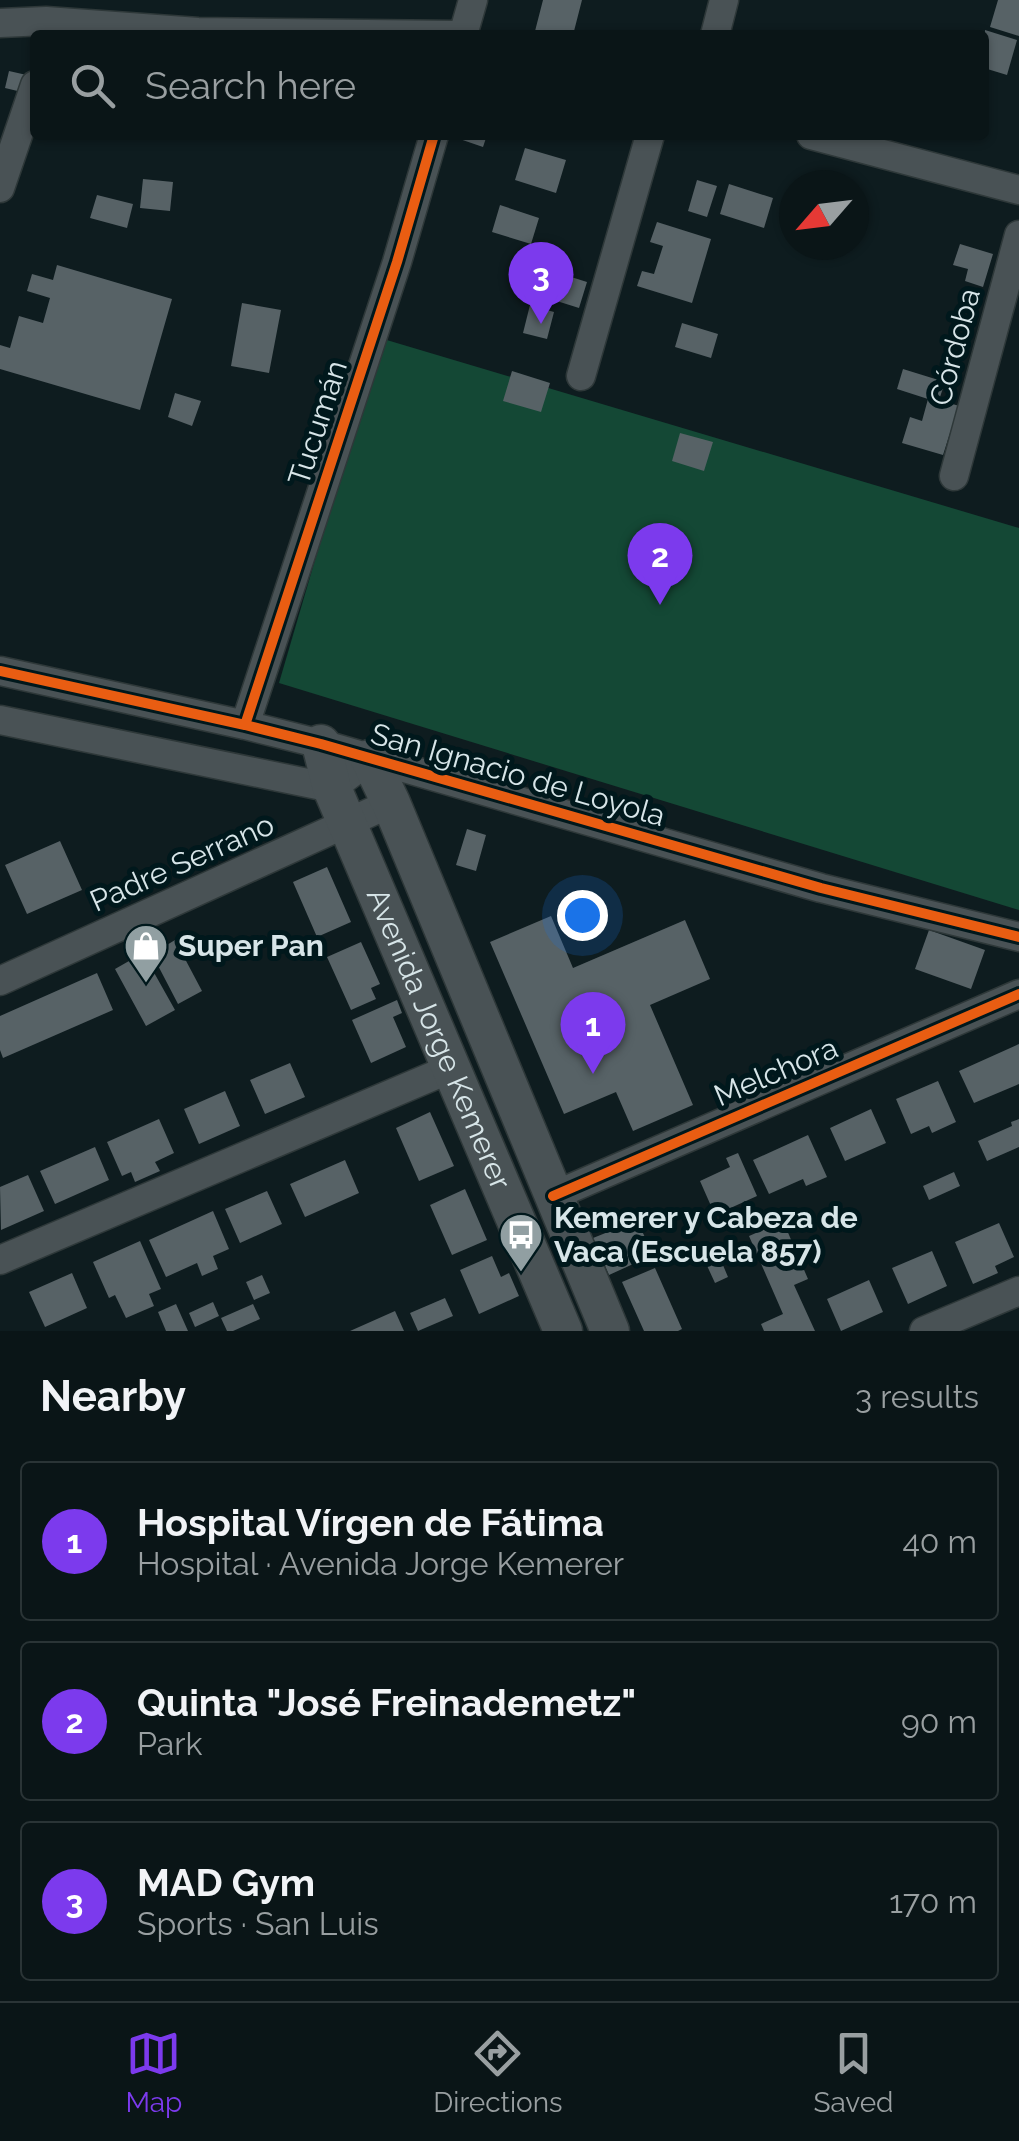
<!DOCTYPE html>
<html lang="en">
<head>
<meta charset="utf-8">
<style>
	:root { --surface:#0a1517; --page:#182224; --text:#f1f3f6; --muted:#999fa1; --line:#2a3436; --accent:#7c3aed }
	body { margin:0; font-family:Raleway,sans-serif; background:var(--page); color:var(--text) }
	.compass { position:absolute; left:779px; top:170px; width:90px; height:90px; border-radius:50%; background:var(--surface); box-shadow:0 2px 8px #0004; rotate:242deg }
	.you { position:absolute; left:582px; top:915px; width:35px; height:35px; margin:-25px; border:8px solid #fff; border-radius:50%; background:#1a73e8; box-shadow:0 0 0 15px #1a73e833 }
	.badge { display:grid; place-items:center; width:65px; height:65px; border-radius:50%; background:var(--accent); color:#fff; font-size:32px; font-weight:700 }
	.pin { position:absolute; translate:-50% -82px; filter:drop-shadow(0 2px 5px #0008) }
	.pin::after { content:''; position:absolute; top:52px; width:35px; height:30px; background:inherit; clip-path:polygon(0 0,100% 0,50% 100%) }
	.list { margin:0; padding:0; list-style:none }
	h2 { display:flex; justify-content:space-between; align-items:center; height:130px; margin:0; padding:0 40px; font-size:42px }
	h2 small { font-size:32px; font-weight:400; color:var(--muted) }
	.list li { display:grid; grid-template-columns:65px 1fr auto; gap:30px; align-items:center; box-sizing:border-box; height:160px; margin:0 20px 20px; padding:0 20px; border:2px solid var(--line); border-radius:10px }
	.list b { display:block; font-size:38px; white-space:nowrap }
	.list p { margin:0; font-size:32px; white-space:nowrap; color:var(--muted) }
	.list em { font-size:32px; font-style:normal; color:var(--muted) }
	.icon { flex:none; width:55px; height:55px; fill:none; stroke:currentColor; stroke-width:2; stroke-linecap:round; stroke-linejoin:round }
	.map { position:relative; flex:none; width:1019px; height:1331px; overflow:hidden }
	.search { position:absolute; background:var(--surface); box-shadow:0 2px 8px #0004; left:30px; right:30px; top:30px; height:110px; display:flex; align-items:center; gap:25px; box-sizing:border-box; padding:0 35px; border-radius:10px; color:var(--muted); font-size:38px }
	.sheet { height:670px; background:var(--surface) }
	nav { display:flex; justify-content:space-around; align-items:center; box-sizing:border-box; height:140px; border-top:2px solid var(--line); background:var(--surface); font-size:28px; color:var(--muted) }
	nav a { display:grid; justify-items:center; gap:5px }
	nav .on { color:var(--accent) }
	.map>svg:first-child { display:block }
</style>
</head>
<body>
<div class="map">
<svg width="1019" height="1331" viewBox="0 0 1019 1331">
	<rect width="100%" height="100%" fill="#0e1c1f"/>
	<path fill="#144835" d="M 380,338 L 1019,528 L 1019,910 L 279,683 Z"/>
	<path fill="#576266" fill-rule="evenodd" d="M 543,0 L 582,0 L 573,35 L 534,35 Z
		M 998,0 L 1019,0 L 1019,36 L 990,27 Z
		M 985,30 L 1017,40 L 1007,75 L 984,68 Z
		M 9,71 L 31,76 L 26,93 L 5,88 Z
		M 448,135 L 487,135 L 483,147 Z
		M 525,148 L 566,160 L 556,193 L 515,180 Z
		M 143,179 L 173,182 L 170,211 L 140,208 Z
		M 697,180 L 717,186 L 707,217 L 688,211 Z
		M 729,184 L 773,198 L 764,228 L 720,214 Z
		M 97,195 L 133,204 L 127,228 L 90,218 Z
		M 500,205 L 539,218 L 531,244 L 492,232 Z
		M 657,222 L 711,239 L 692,303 L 637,286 L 642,271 L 654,274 L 663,246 L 650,242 Z
		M 960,244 L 993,254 L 983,287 L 965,281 L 968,269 L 953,265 Z
		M 57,265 L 172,299 L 140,410 L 0,369 L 0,345 L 10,348 L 19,316 L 43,323 L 50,298 L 27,291 L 32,274 L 53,280 Z
		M 533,265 L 587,282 L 579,308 L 525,291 Z
		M 242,303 L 281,310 L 269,373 L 231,366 Z
		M 530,305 L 554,312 L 547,339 L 523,333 Z
		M 682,323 L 718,334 L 711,358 L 675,347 Z
		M 903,369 L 945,382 L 939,400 L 966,408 L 959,432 L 951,430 L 943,455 L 902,443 L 910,417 L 922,421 L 928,399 L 897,389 Z
		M 512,371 L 550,383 L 541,412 L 503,401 Z
		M 175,393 L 201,401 L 192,426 L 168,417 Z
		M 680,433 L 713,442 L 704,471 L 672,461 Z
		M 467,829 L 486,835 L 476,871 L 456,865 Z
		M 60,841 L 82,890 L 27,914 L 5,865 Z
		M 327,867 L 351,922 L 317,937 L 293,882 Z
		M 551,916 L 573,968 L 685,920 L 710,979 L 650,1005 L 693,1105 L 633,1131 L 616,1092 L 564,1114 L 490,942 ZM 598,994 L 615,1030 L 583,1044 L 566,1008 Z
		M 929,930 L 985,950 L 971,989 L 915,969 Z
		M 175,940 L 202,991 L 178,1004 L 152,954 Z
		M 361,942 L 380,984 L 371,988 L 376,999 L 351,1010 L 327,957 Z
		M 143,953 L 175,1010 L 146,1026 L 115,969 Z
		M 97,973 L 113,1010 L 3,1058 L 0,1050 L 0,1016 Z
		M 397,1000 L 402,1013 L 393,1017 L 406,1047 L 371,1063 L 352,1020 Z
		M 1019,1044 L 1019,1084 L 974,1103 L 959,1071 Z
		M 290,1063 L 305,1097 L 265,1114 L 250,1080 Z
		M 938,1081 L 956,1122 L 932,1133 L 929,1126 L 911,1134 L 896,1099 Z
		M 225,1091 L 240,1126 L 199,1144 L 184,1109 Z
		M 871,1109 L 886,1143 L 845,1161 L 830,1128 Z
		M 430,1112 L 454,1166 L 419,1181 L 396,1128 Z
		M 159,1119 L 174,1153 L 155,1162 L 160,1171 L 135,1182 L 131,1172 L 122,1176 L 107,1142 Z
		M 1019,1119 L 1019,1147 L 987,1161 L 978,1141 L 1012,1126 L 1011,1122 Z
		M 808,1135 L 827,1177 L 806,1186 L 803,1179 L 769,1194 L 753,1160 Z
		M 95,1147 L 109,1180 L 55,1204 L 40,1171 Z
		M 738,1153 L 757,1196 L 715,1215 L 700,1181 L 730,1167 L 726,1158 Z
		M 345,1160 L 359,1193 L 305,1217 L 290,1184 Z
		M 954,1172 L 960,1186 L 929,1200 L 923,1186 Z
		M 28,1175 L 44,1211 L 1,1230 L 0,1187 Z
		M 465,1189 L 487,1240 L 452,1255 L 430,1205 Z
		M 267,1191 L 282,1224 L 240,1243 L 225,1209 Z
		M 632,1209 L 653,1255 L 609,1275 L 593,1238 L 608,1232 L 603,1222 Z
		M 213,1211 L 229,1249 L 213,1256 L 218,1269 L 202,1276 L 197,1263 L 166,1277 L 149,1240 Z
		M 783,1221 L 808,1279 L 794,1285 L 815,1331 L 764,1331 L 761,1324 L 783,1314 L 749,1236 Z
		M 999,1223 L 1014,1257 L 995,1266 L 998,1273 L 973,1284 L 955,1242 Z
		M 140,1241 L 161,1289 L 149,1294 L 154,1306 L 126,1318 L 115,1295 L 109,1298 L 93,1262 Z
		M 717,1251 L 728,1277 L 715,1283 L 703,1257 Z
		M 932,1251 L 947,1286 L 908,1304 L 892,1268 Z
		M 492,1256 L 501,1277 L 509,1273 L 519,1296 L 479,1314 L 460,1270 Z
		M 655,1268 L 682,1329 L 678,1331 L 644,1331 L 622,1282 Z
		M 72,1273 L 87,1308 L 45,1327 L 29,1292 Z
		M 262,1275 L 270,1293 L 254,1300 L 246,1282 Z
		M 869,1280 L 883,1312 L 841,1331 L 827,1299 Z
		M 445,1298 L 453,1316 L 418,1331 L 410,1313 Z
		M 213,1302 L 219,1316 L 195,1327 L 189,1313 Z
		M 176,1304 L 188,1331 L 166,1331 L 158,1312 Z
		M 253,1304 L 260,1319 L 233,1331 L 227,1331 L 221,1318 Z
		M 395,1311 L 404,1331 L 350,1331 Z"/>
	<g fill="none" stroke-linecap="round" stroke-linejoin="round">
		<defs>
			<path id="minor" d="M 0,23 L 46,21 L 198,32 L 455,35
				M 463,35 L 473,0
				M 715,35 L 724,0
				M 811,135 L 1019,190
				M 0,188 L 35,85
				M 581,376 L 650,135
				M 954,476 L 1019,235
				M 0,671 L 245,725 L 321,744 L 821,888 L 1019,937
				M 0,720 L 332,788 L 370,759
				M 245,725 L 397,262 L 434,135
				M 0,981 L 391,803
				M 553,1196 L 1019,994
				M 0,1260 L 452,1068
				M 924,1331 L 1019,1291"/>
			<g id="secondary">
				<path id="s1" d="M 321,744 L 332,788 L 563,1331"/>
				<path d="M 370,759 L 391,803 L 610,1331"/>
			</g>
		</defs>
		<use href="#minor" stroke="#2e3839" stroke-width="31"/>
		<use href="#secondary" stroke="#2e3839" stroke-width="41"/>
		<use href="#minor" stroke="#495255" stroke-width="28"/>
		<use href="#secondary" stroke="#495255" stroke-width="38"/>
		<defs>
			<path id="cycleway" d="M 0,671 L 245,725 L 321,744 L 821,888 L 1019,937
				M 245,725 L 397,262 L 434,135
				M 553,1196 L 1019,994"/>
		</defs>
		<use href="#cycleway" stroke="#00181c" stroke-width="16"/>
		<use href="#cycleway" stroke="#e95d12" stroke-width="10"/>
	</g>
	<defs>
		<symbol id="shop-pin" viewBox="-11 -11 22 30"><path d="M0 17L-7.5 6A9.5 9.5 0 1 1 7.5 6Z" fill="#919fa2" stroke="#00181c"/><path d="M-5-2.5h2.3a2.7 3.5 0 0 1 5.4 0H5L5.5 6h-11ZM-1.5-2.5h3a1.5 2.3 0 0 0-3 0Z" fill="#fff"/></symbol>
		<symbol id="bus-pin" viewBox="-11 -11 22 30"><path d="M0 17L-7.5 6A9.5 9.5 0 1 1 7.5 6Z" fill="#919fa2" stroke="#00181c"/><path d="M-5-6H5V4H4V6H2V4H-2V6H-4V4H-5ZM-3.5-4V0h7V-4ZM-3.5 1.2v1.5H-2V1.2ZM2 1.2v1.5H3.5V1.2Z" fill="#fff"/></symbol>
	</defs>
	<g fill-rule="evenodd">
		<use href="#shop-pin" x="121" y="921" width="50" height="68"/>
		<use href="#bus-pin" x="496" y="1210" width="50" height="68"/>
	</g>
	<g text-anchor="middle" stroke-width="10" stroke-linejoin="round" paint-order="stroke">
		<g font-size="30" fill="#d7e5e8" stroke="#00181c">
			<text transform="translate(955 347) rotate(-75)" y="10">Córdoba</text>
			<text transform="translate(318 423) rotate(-72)" y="10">Tucumán</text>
			<text transform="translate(518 775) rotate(16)" y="10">San Ignacio de Loyola</text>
			<text transform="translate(182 863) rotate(-24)" y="10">Padre Serrano</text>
			<text dy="10" stroke="none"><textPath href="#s1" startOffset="318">Avenida Jorge Kemerer</textPath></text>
			<text transform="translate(776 1072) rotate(-23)" y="10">Melchora</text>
		</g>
		<g font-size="30" font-weight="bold" fill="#d7e5e8" stroke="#00181c" text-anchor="start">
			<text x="178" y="956">Super Pan</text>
			<text x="554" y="1228">Kemerer y Cabeza de<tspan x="554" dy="34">Vaca (Escuela 857)</tspan></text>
		</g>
	</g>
</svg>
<svg class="compass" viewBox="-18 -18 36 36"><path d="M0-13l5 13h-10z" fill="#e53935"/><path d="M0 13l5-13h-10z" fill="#999fa1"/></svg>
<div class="you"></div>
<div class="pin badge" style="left:593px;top:1074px">1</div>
<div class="pin badge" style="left:660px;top:605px">2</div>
<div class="pin badge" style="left:541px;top:324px">3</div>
<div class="search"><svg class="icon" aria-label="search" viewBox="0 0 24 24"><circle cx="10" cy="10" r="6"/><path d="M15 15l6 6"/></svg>Search here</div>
</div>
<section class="sheet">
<h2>Nearby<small>3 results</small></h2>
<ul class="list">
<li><span class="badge">1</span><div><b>Hospital Vírgen de Fátima</b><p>Hospital · Avenida Jorge Kemerer</p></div><em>40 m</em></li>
<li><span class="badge">2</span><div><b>Quinta &quot;José Freinademetz&quot;</b><p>Park</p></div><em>90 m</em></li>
<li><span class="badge">3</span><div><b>MAD Gym</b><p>Sports · San Luis</p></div><em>170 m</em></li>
</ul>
</section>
<nav>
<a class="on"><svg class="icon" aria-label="map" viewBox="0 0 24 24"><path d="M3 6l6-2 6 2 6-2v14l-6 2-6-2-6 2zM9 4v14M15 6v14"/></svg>Map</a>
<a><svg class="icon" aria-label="directions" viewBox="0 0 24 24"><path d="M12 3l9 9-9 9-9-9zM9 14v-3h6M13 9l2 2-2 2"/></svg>Directions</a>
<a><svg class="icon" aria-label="saved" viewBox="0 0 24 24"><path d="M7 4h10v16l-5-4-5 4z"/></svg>Saved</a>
</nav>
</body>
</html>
